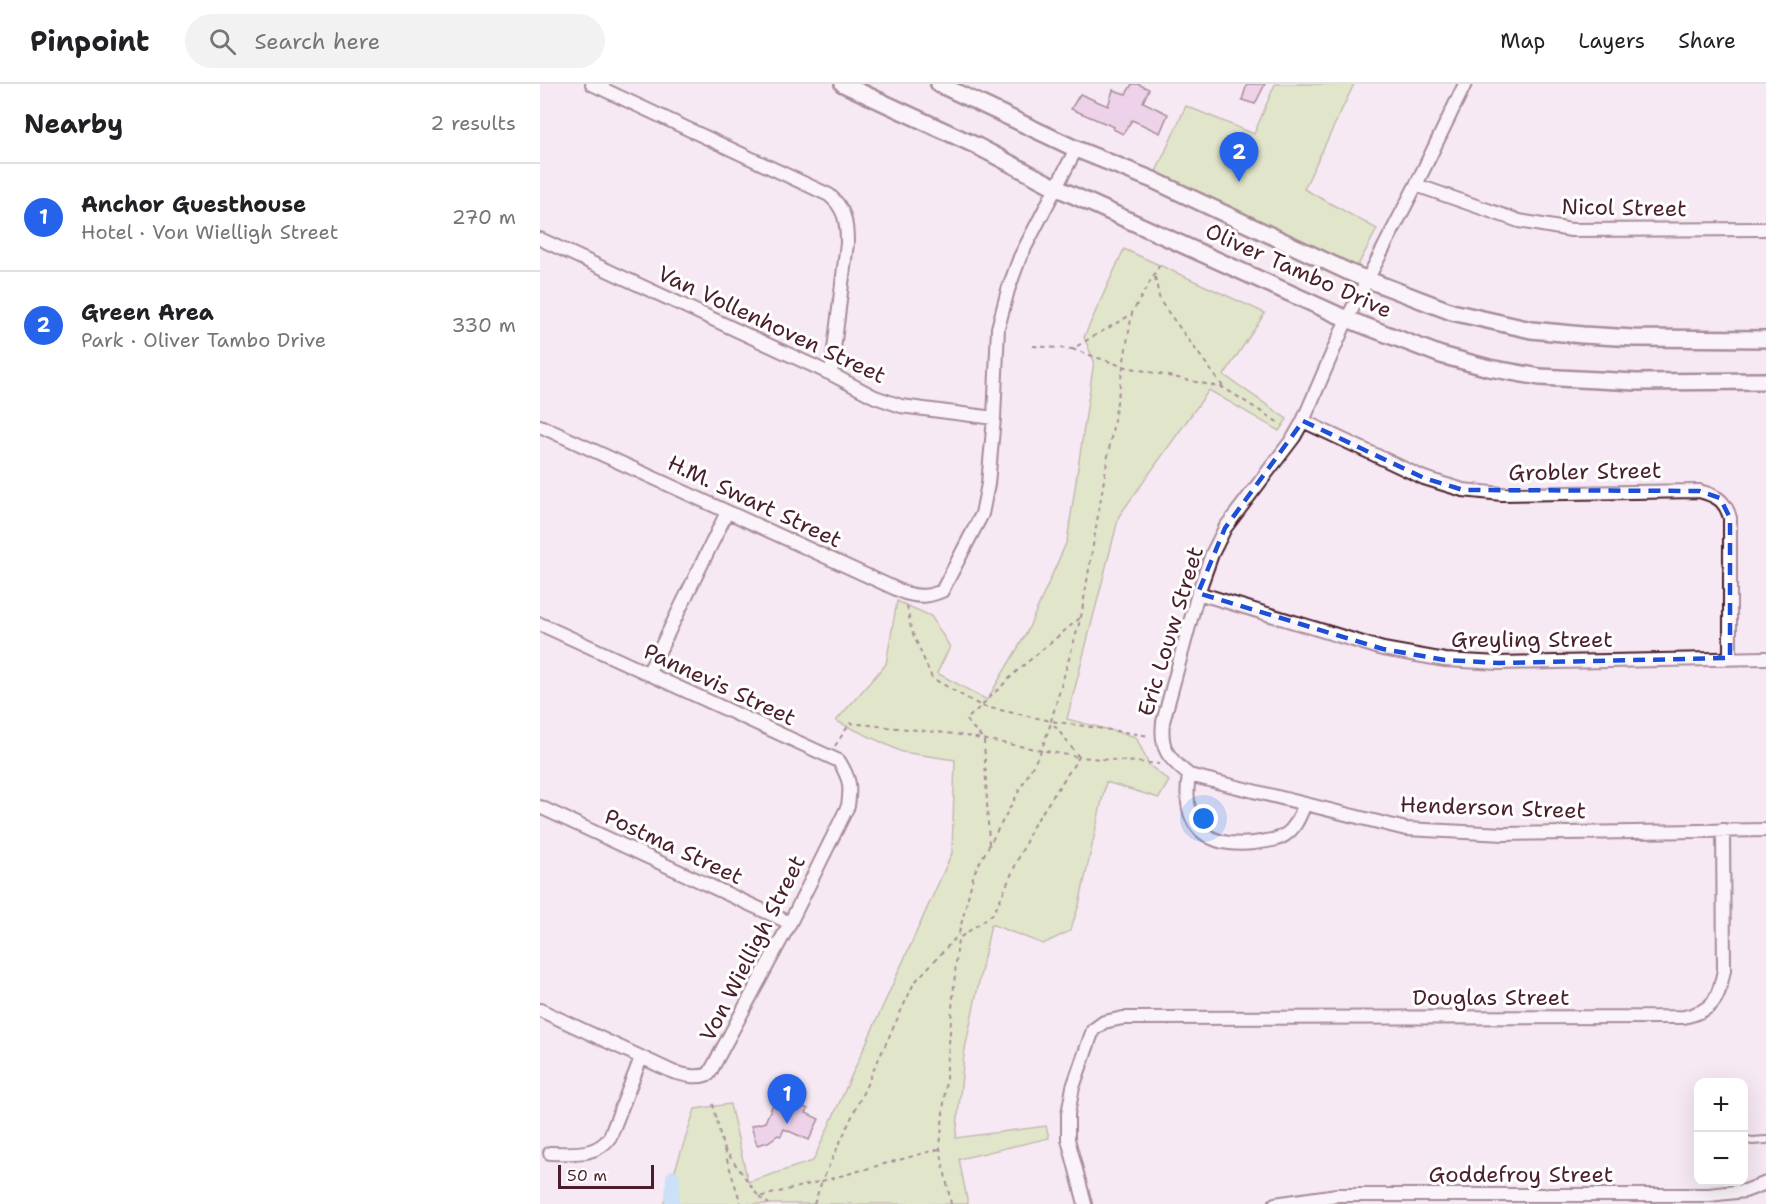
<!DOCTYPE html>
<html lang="en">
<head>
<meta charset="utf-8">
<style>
	:root { --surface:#fff; --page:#f2f2f2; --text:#202124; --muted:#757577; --line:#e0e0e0; --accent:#2563eb }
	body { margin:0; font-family:"Shantell Sans",sans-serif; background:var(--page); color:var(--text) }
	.controls { position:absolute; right:18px; bottom:18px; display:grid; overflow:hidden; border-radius:12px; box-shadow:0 6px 24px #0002 }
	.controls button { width:54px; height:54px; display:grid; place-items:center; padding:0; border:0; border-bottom:2px solid var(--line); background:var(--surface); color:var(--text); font:30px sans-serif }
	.scale { position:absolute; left:18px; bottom:15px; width:96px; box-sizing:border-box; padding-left:6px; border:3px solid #4a1f2b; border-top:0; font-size:16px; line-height:21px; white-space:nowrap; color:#4a1f2b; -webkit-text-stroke:4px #fff; paint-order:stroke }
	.you { position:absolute; left:664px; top:735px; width:21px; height:21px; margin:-15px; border:4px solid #fff; border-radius:50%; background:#1a73e8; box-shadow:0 0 0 9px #1a73e833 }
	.badge { display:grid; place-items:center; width:39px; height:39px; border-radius:50%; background:var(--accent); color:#fff; font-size:20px; font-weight:700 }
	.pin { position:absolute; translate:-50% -50px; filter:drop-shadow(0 2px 3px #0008) }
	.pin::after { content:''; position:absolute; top:32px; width:21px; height:18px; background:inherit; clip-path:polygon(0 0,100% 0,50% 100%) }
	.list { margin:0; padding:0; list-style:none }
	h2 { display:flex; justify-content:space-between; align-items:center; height:78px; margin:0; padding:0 24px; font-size:26px }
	h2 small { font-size:20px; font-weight:400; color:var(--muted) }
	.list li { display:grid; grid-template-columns:39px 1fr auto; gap:18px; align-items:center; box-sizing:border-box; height:108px; padding:0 24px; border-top:2px solid var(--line) }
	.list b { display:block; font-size:22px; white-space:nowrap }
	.list p { margin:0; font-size:20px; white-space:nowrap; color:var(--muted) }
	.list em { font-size:20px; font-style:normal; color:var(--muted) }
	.icon { flex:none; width:33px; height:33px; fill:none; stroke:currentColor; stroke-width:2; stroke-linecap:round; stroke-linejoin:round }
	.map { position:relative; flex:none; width:1226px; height:1120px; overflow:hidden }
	header { display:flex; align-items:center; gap:36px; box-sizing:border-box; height:84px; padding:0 30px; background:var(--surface); border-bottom:2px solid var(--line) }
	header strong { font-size:28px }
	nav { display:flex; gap:33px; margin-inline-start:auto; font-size:21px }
	.search { width:420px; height:54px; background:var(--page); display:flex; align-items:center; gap:15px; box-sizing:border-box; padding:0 21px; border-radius:33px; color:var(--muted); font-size:22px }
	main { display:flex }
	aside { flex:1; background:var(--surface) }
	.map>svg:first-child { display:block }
</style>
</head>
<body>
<header>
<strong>Pinpoint</strong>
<div class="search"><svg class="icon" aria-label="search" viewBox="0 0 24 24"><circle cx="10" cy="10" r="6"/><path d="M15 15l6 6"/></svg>Search here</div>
<nav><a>Map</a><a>Layers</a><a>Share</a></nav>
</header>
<main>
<aside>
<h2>Nearby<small>2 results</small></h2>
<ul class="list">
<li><span class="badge">1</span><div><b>Anchor Guesthouse</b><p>Hotel · Von Wielligh Street</p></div><em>270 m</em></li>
<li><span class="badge">2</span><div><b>Green Area</b><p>Park · Oliver Tambo Drive</p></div><em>330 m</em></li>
</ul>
</aside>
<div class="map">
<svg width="1226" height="1120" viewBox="0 0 1226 1120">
	<rect width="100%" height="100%" fill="#f6e9f4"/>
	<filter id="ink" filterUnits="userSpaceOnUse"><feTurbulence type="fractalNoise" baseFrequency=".0167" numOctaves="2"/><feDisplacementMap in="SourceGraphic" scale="12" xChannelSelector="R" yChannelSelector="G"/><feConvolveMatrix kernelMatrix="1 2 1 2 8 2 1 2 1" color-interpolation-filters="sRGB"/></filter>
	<g filter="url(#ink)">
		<path fill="#c7e298" stroke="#888062" stroke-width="1.5" d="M 735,0 L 814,0 L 764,105 L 837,145 L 816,185 L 615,90 L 646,22 L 714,50 Z
			M 584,165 L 725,229 L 684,291 L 747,335 L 739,347 L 669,306 L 579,432 L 527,635 L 596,653 L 609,681 L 629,697 L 619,714 L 566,698 L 539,821 L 530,847 L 503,860 L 451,840 L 424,970 L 416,1054 L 506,1042 L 509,1054 L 419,1075 L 428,1120 L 124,1120 L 155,1025 L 190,1020 L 208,1098 L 273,1077 L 412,769 L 415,676 L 362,668 L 296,637 L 346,580 L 357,517 L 391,532 L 410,563 L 397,589 L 447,616 L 486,550 L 527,457 L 554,277 L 544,253 Z"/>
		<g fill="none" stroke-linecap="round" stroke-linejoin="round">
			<path stroke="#99d4fa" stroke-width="14" d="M 132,1120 L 133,1093"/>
		</g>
		<path fill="#e2b6db" stroke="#4a1f2b" stroke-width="1.5" d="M 592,0 L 598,0 L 609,5 L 603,18 L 628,30 L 620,49 L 592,36 L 583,50 L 573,45 L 574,43 L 531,25 L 540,10 L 568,22 L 573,6 L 586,10 Z
			M 707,0 L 725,0 L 715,20 L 702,16 Z
			M 235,1016 L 253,1025 L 256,1019 L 268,1025 L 266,1029 L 279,1035 L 269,1056 L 244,1045 L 241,1052 L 238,1051 L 228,1058 L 217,1061 L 211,1042 L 225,1038 Z"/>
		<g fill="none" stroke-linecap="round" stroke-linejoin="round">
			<defs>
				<path id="service" d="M 1204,1055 L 1212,1057 L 1226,1056"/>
				<path id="minor" d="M 52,0 L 289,111 C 305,124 307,139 307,159 L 291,290
					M 925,0 L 876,101 L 807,235 L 763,337 L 754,353 L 685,444 L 672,470 L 658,509 L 623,638 C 620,665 628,674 649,691 L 866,745 L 964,750 L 1226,746
					M 876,101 L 979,137 L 1031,146 L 1226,145
					M 0,155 L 291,290 L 335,313 L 361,322 L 454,334
					M 763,337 L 884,394 L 923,406 L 962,410 L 1159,407 C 1177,412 1185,416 1190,434 L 1190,574
					M 0,342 L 365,509 C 379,513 388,513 402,507 L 442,430 L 448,400 L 454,334 L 458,244 L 468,206 L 480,173 L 536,65
					M 658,509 L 843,565 L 905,576 L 959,579 L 1226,574
					M 0,540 L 299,677 C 310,695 311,702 308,722 L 250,839 L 169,990 C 156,995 145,991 133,988 L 0,926
					M 108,590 L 187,428
					M 649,691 C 641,741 664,764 714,759 C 724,757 737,757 745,751 C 756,744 760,731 765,720
					M 0,723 L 250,839
					M 10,1069 C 32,1069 56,1073 70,1053 L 101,974
					M 545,1120 L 528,1055 L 528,1030 L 533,1003 L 553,946 L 564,938 L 583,934 L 1144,933 C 1175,926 1178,915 1184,886 L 1183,746
					M 735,1120 L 797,1111 L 1169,1111 L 1205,1107 L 1226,1099"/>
				<path id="tertiary" d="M 303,0 L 437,62 L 515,103 L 807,235 L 901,271 L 949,284 L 1000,293 L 1096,298 L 1226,297
					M 399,0 L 536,65 L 613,96 L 813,190 L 912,228 L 991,246 L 1043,251 L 1094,254 L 1226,255"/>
			</defs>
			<use href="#service" stroke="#4a1f2b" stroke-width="10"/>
			<use href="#minor" stroke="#4a1f2b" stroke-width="16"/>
			<use href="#tertiary" stroke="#4a1f2b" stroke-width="20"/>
			<path stroke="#4a1f2b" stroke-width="2" stroke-dasharray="4.5 4.5" stroke-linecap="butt" d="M 615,193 L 620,217 L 684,304
				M 493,262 L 532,265 L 592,230
				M 532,265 L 582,282 L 684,304 L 739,339
				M 367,522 L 371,545 L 392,594 L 441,622 L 478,586 L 541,533
				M 295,662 L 310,639 L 415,650 L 538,673
				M 539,673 L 511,637 L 541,533 L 592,229 L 622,177
				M 449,760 L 444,656 L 426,636 L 441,622 L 511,637 L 610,652
				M 419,849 L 434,789 L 501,667 L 511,639
				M 173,1020 L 183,1063 L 219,1113 L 282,1097
				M 399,1065 L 282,1097 L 374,899 L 419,850
				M 184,1066 L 201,1120
				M 219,1113 L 229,1120
				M 274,1120 L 282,1097
				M 411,1120 L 400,1064 L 418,855 L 454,829 L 493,742 L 539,673 L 619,680"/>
			<use href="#service" stroke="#fff" stroke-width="6"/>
			<use href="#minor" stroke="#fff" stroke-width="12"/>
			<use href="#tertiary" stroke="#fff" stroke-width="15"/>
		</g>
	</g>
	<path d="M0 0H1226V1120H0ZM 763,337 L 884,394 L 923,406 L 1159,407 L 1180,414 L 1190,434 L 1190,574 L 959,579 L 905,576 L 843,565 L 658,509 L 685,444 Z" fill="#f6e9f4" fill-opacity=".55" fill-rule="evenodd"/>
	<path fill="none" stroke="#1d4ed8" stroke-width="4.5" stroke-dasharray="12 8" stroke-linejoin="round" d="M 763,337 L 884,394 L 923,406 L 1159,407 L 1180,414 L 1190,434 L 1190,574 L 959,579 L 905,576 L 843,565 L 658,509 L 685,444 Z"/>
	<g text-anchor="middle" stroke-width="6" stroke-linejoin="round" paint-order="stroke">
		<g font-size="22" fill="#4a1f2b" stroke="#fff">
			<text transform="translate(1084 123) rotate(1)" y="8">Nicol Street</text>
			<text transform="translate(759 186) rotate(24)" y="8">Oliver Tambo Drive</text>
			<text transform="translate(232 240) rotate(25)" y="8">Van Vollenhoven Street</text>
			<text transform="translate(1045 387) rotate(-1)" y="8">Grobler Street</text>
			<text transform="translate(215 417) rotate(25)" y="8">H.M. Swart Street</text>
			<text transform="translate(630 547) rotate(-73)" y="8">Eric Louw Street</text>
			<text x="992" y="563">Greyling Street</text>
			<text transform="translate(180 600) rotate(25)" y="8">Pannevis Street</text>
			<text transform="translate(953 723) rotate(2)" y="8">Henderson Street</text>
			<text transform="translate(134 762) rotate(25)" y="8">Postma Street</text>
			<text transform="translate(212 864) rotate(-63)" y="8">Von Wielligh Street</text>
			<text x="951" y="921">Douglas Street</text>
			<text x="981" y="1098">Goddefroy Street</text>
		</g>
	</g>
</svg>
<div class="controls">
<button>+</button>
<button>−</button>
</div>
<div class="scale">50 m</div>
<div class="you"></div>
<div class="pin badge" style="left:247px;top:1040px">1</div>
<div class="pin badge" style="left:699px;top:98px">2</div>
</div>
</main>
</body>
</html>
